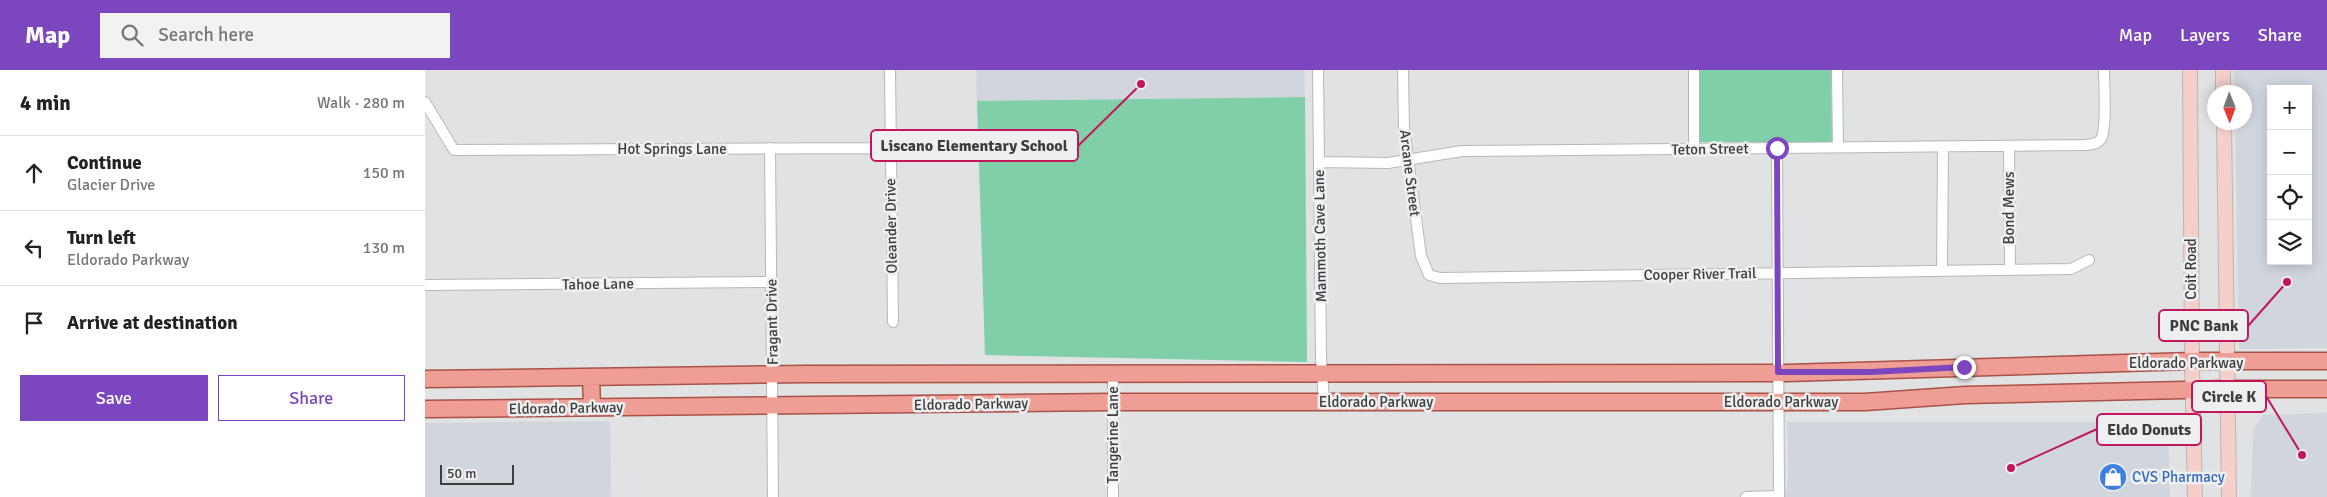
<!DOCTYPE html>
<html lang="en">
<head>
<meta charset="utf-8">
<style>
	:root { --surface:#fff; --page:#f2f2f2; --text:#222; --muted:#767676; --line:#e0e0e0; --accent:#7c47be }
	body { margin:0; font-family:Signika,sans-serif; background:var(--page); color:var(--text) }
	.controls { position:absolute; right:15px; top:15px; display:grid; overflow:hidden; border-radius:0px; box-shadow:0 2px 12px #0003 }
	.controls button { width:45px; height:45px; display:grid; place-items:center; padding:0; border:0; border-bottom:1px solid var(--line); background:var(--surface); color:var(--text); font:25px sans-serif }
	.compass { position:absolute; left:1782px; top:15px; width:45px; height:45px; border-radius:50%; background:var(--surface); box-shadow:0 2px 12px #0003; rotate:179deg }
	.scale { position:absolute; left:15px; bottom:12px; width:74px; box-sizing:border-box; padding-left:5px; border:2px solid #3d3d3e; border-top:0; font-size:14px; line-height:18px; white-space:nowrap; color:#3d3d3e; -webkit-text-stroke:4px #eeeff1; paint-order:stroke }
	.stop { position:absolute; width:15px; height:15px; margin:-11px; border:4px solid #7c47be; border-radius:50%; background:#fff }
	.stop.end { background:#7c47be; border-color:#fff; box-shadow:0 1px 5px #0008 }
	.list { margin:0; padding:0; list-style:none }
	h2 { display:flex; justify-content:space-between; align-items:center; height:65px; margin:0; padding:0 20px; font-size:21px }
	h2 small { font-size:16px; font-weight:400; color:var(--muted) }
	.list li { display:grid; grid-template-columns:32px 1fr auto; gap:15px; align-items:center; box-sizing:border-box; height:75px; padding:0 20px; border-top:1px solid var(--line) }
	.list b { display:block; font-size:19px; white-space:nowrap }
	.list p { margin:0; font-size:16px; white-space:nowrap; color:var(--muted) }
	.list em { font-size:16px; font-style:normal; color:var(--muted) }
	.actions { display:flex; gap:10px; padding:15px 20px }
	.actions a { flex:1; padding:11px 0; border:1px solid var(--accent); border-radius:0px; text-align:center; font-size:18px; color:var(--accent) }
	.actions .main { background:var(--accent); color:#fff }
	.icon { flex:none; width:28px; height:28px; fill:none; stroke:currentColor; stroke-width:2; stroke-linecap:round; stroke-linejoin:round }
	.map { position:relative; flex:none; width:1902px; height:427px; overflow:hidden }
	header { display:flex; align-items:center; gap:30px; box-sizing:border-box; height:70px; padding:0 25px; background:var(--accent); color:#fff }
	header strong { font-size:24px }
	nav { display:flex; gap:28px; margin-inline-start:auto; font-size:18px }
	.search { width:350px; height:45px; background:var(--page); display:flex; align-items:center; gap:12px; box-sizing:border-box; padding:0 18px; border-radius:0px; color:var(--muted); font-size:19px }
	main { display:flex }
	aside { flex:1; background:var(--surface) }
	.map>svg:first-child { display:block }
</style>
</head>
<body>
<header>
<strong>Map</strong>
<div class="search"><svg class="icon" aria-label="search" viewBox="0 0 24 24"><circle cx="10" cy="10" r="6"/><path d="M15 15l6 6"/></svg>Search here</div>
<nav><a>Map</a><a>Layers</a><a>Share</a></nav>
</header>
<main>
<aside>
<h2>4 min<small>Walk · 280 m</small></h2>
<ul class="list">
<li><svg class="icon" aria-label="ahead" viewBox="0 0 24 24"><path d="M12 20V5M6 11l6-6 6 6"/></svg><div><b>Continue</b><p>Glacier Drive</p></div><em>150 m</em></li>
<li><svg class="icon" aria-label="left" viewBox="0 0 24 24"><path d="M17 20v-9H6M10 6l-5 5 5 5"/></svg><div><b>Turn left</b><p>Eldorado Parkway</p></div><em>130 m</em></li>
<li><svg class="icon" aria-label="arrive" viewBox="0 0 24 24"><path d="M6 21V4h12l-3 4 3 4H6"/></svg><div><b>Arrive at destination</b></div></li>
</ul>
<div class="actions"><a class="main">Save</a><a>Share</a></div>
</aside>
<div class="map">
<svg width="1902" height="427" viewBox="0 0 1902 427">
	<rect width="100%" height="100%" fill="#e1e2e3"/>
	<path fill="#d1d6de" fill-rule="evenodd" d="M 551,0 L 879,0 L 880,27 L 552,31 Z
		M 1809,0 L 1902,0 L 1902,278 L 1814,279 L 1810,53 L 1820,52 L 1820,22 L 1810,22 ZM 1846,19 L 1883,19 L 1883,191 L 1846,191 Z
		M 1902,343 L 1902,427 L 1826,427 L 1828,360 L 1838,345 Z
		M 185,351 L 186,427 L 0,427 L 0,353 Z
		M 1362,352 L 1743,352 L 1745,427 L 1358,427 L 1363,414 Z"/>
	<path fill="#80cfa9" d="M 1275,0 L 1406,0 L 1407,72 L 1275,72 Z
		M 880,27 L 882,292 L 560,285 L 552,31 Z"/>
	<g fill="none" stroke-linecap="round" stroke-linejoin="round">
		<defs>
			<path id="minor" d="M 465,0 L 468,252
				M 893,0 L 896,287 L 899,332
				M 978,0 L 979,57 L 996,186 L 1004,205 L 1015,208 L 1646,199 L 1664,190
				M 1269,0 L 1269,79
				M 1412,0 L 1413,77
				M 0,32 L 29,80 L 465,78
				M 1584,76 L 1585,200
				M 345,78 L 348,427
				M 894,92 L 963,93 L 1037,81 L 1662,75 C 1667,74 1673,74 1676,69 C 1682,60 1679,13 1679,0
				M 1517,201 L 1518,77
				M 0,215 L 346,212
				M 688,304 L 688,427
				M 1321,427 L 1354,426 L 1352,78"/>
			<path id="secondary" d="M 1765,0 L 1767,291 L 1770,427
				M 1798,0 L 1798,22
				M 1799,52 L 1804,427"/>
			<path id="primary" d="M 166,307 L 167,337
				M 0,309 L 381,304 L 1362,303 L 1767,291 L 1902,291
				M 0,339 L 688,332 L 1440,332 L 1540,325 L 1802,319 L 1902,319"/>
		</defs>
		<use href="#minor" stroke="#b6b7b8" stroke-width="12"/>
		<use href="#secondary" stroke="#b6b7b8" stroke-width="16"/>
		<use href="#primary" stroke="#a85248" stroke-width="19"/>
		<use href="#minor" stroke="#fff" stroke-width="10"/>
		<use href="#secondary" stroke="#f6ceca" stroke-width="14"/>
		<use href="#primary" stroke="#ee9e94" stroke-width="16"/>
	</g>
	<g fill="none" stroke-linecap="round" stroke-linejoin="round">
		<path stroke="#7c47be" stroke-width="6" d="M 1352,78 L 1353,302 L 1446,302 L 1539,297"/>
	</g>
	<defs>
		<symbol id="shop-disc" viewBox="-11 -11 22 22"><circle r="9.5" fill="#3f7fe0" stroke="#eeeff1"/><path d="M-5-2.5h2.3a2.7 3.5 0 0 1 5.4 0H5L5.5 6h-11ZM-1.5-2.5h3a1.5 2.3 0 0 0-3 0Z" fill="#fff"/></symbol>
	</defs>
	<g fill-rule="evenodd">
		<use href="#shop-disc" x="1672" y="391" width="32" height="32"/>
	</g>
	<g text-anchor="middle" stroke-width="5" stroke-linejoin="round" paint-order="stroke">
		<g font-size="15" fill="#3d3d3e" stroke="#eeeff1">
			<text x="247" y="84">Hot Springs Lane</text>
			<text transform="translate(1285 79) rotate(-1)" y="5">Teton Street</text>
			<text transform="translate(985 103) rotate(83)" y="5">Arcane Street</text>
			<text transform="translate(1584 138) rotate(-90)" y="5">Bond Mews</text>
			<text transform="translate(466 156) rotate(-91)" y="5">Oleander Drive</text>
			<text transform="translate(895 166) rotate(-91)" y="5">Mammoth Cave Lane</text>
			<text transform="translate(1766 199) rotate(-90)" y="5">Coit Road</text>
			<text transform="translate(1275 204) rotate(-1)" y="5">Cooper River Trail</text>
			<text transform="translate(173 214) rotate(-1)" y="5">Tahoe Lane</text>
			<text transform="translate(347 252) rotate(-91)" y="5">Fragant Drive</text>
			<text x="1761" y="298">Eldorado Parkway</text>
			<text x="951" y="337">Eldorado Parkway</text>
			<text x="1356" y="337">Eldorado Parkway</text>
			<text transform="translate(546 334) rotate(-1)" y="5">Eldorado Parkway</text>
			<text transform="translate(141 338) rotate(-1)" y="5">Eldorado Parkway</text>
			<text transform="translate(688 365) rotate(-90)" y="5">Tangerine Lane</text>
		</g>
		<g font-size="15" fill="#366cbe" stroke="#eeeff1" text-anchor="start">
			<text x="1707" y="412">CVS Pharmacy</text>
		</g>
	</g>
	<path fill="none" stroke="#c2185b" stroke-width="2" d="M716 14L653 76M1862 212L1823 256M1877 385L1841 326M1586 398L1672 359"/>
	<g fill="#c2185b" stroke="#eeeff1" stroke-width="2">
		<circle cx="716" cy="14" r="5"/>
		<circle cx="1862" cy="212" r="5"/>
		<circle cx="1877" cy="385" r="5"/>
		<circle cx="1586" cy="398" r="5"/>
	</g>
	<g fill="#eeeff1" stroke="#c2185b" stroke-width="2">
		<rect x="446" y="60" width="207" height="31" rx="5"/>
		<rect x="1734" y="240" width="89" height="31" rx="5"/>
		<rect x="1767" y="311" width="74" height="31" rx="5"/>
		<rect x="1672" y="344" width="104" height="31" rx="5"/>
	</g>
	<g font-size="16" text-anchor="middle" font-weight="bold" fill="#3d3d3e">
		<text x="549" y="81">Liscano Elementary School</text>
		<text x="1779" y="261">PNC Bank</text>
		<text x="1804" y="332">Circle K</text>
		<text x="1724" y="365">Eldo Donuts</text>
	</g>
</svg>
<div class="controls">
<button>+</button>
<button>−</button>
<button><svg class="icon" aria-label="locate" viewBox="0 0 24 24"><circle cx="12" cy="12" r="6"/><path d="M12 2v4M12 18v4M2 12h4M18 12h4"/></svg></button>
<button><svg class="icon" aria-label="layers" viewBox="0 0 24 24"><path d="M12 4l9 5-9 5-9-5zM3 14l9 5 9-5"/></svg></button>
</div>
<svg class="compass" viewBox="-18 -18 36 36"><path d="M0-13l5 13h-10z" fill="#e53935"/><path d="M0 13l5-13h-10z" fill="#767676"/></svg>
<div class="scale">50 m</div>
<div class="stop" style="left:1352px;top:78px"></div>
<div class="stop end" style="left:1539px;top:297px"></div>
</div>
</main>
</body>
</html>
